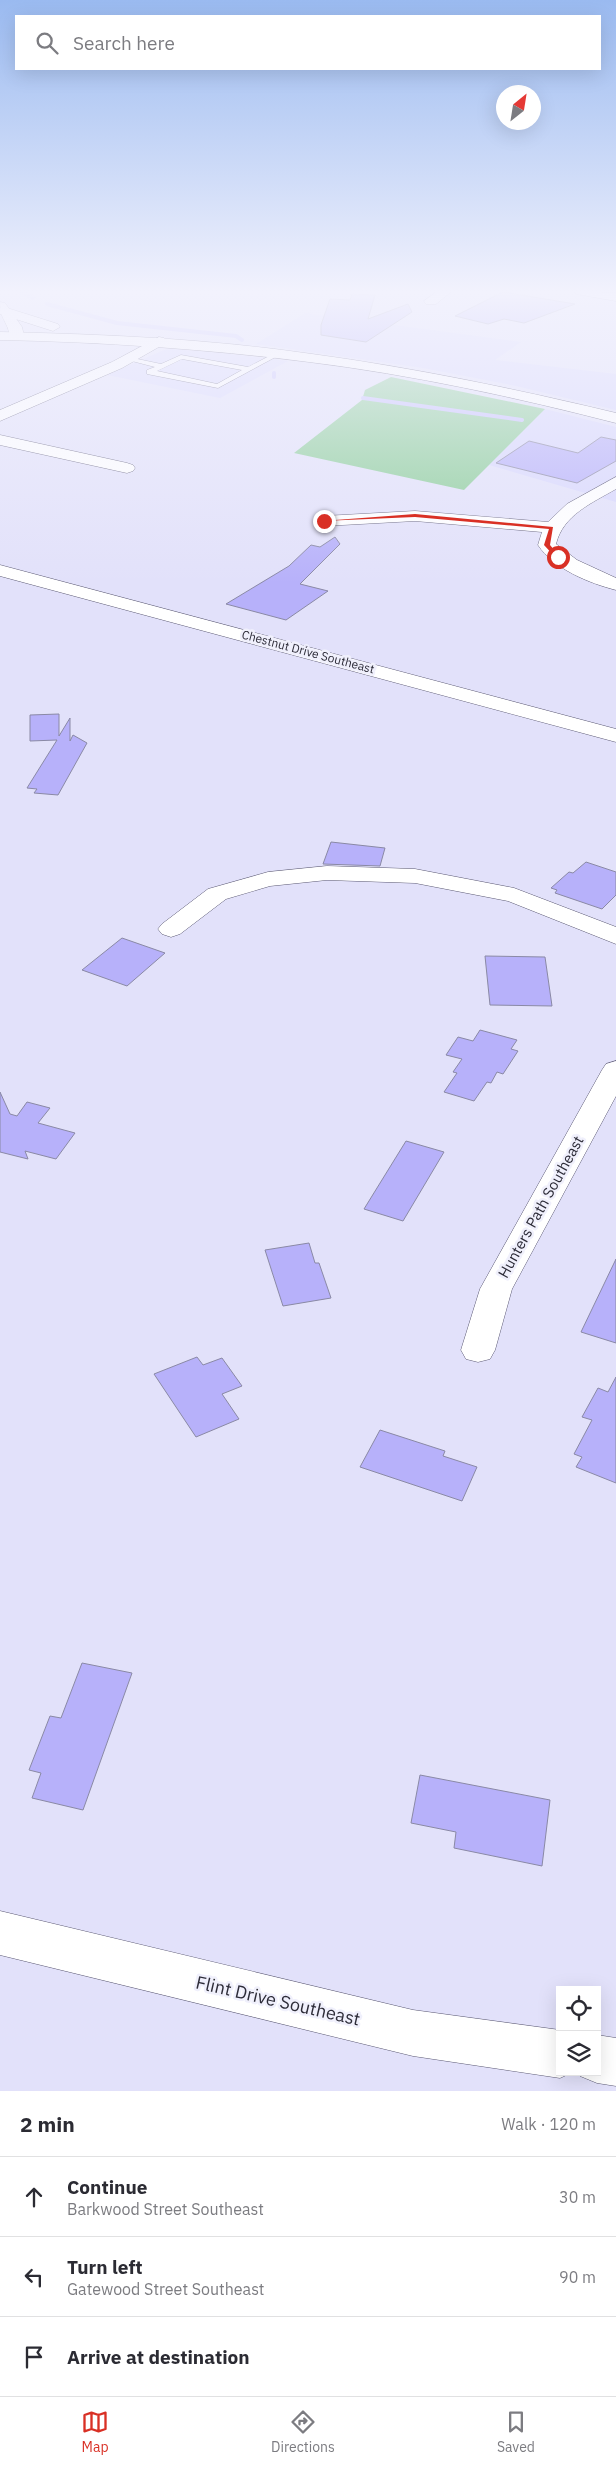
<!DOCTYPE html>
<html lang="en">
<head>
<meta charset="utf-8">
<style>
	:root { --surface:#fff; --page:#f2f2f3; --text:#2b2b33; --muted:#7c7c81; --line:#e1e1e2; --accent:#d93025 }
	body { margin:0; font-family:"IBM Plex Sans",sans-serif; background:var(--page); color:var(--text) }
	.controls { position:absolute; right:15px; bottom:15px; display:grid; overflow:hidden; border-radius:0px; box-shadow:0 5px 20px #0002 }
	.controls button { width:45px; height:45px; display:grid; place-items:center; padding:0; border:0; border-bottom:1px solid var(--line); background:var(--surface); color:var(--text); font:25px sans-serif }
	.compass { position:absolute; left:496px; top:85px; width:45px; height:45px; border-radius:50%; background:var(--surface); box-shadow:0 5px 20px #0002; rotate:30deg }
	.stop { position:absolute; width:15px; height:15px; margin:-11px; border:4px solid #d93025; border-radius:50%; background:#fff }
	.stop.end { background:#d93025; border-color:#fff; box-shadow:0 1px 5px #0008 }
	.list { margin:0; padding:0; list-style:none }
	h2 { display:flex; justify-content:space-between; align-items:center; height:65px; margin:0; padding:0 20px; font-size:21px }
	h2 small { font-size:16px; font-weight:400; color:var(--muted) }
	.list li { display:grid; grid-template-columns:32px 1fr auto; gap:15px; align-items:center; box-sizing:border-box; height:80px; padding:0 20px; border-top:1px solid var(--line) }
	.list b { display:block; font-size:19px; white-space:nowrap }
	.list p { margin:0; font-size:16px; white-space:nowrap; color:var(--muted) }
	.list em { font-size:16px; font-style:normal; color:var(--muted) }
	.icon { flex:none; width:28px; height:28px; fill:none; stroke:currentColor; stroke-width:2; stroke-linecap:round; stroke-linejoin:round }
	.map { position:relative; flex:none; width:616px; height:2091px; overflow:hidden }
	.search { position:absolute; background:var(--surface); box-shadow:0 5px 20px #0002; left:15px; right:15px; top:15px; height:55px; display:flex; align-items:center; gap:12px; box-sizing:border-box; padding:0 18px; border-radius:0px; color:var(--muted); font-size:19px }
	.sheet { height:305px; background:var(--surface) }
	nav { display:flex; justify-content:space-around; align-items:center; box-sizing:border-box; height:70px; border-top:1px solid var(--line); background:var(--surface); font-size:14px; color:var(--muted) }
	nav a { display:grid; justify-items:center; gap:2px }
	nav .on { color:var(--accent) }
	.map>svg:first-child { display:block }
</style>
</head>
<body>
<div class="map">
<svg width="616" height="2091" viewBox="0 0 616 2091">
	<rect width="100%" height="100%" fill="#e2e1fa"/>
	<path fill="#d8d7fd" d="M 305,313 L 521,342 L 495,360 L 616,374 L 616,410 L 516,386 L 423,368 L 256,344 Z
		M 173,349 L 221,353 L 288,361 L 220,398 L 107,375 L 164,350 Z
		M 545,409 L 616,427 L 616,502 L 489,465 Z"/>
	<path fill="#8ccd9a" d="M 391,377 L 545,409 L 464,490 L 294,453 L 362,400 L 365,390 Z"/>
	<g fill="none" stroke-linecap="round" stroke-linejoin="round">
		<path stroke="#c6c2fd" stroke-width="4" d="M 20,291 L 33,298
			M 47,304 L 117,323 L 236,336 L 242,340
			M 274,373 L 274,377
			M 363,398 L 522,420"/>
	</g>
	<path fill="#b7b1fa" stroke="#8a89a5" d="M 503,292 L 575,304 L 524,323 L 504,319 L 488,324 L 455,316 Z
		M 352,294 L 375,295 L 368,319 L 408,304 L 412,312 L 366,342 L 321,335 L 321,325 L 330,299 L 350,300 Z
		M 601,437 L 616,440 L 616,461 L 577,483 L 496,463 L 529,441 L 578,453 Z
		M 335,537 L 340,544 L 300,584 L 328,591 L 286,620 L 226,604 L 289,566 L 311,545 L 320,547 Z
		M 59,714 L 59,736 L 70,718 L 70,741 L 73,735 L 87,743 L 58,795 L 34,793 L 37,789 L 27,788 L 57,740 L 30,741 L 30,715 Z
		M 331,842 L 385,848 L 380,866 L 323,864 Z
		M 586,862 L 616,872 L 616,895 L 602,909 L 555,893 L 557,890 L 551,888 L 569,872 L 573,873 Z
		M 122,938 L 165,953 L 127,986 L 82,970 Z
		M 485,956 L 545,957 L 552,1006 L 490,1005 Z
		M 480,1030 L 517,1040 L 511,1049 L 518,1051 L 503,1074 L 497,1072 L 491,1083 L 487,1082 L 474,1101 L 444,1092 L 457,1073 L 453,1072 L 462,1059 L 446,1055 L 458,1037 L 473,1041 Z
		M 0,1092 L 10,1114 L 17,1116 L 27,1102 L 50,1108 L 38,1123 L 75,1133 L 56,1159 L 25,1151 L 28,1159 L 0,1152 Z
		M 406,1141 L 444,1152 L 403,1221 L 364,1209 Z
		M 309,1243 L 315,1263 L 319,1263 L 331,1298 L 283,1306 L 265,1250 Z
		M 616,1259 L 616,1343 L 581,1332 Z
		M 197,1357 L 203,1365 L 222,1358 L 242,1386 L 222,1394 L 239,1419 L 196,1437 L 154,1374 Z
		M 616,1377 L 616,1483 L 576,1467 L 582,1457 L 574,1454 L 592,1420 L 582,1417 L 598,1388 L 608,1392 Z
		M 380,1430 L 445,1451 L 443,1456 L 477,1467 L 462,1501 L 360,1467 Z
		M 82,1663 L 132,1673 L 83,1810 L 32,1798 L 41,1773 L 29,1770 L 50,1716 L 61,1718 Z
		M 420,1775 L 550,1800 L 542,1866 L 454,1848 L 456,1832 L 411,1823 Z"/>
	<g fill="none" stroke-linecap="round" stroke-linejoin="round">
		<defs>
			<path id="service" d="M 277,352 L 283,353 L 218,388 L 147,374 L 147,370 L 155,367 L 124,359 L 128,357 L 161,364 L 181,355 L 248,367 ZM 182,359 L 242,370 L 217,384 L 157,371 Z"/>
			<path id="minor" d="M 438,291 L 452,291 L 436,304 L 426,304 L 424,301 Z
				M 575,291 L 616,293 L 616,301 L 576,294 Z
				M 159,337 L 164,338 L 166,341 L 164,344 L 122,368 L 0,421 L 0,410 L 112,362 Z
				M 0,435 L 127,463 L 133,465 L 135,468 L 133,471 L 127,473 L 0,445 Z
				M 616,477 L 616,489 C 592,503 563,515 556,544 L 577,560 L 616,578 L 616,590 C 589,583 554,569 538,545 L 542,532 L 415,521 L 324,526 L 318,525 L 315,521 L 318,517 L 324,516 L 415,511 L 548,522 L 567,504 Z
				M 0,565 L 616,729 L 616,742 L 0,576 Z
				M 327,866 L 415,869 L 514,888 L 616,927 L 616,944 L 508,901 L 415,883 L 327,880 L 270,886 L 226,899 L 180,934 L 171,937 L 162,934 L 158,929 L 162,924 L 208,889 L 268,872 Z
				M 616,1061 L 616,1096 L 512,1289 L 495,1350 L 490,1359 L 478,1362 L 466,1359 L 461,1350 L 480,1289 L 602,1070 L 606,1064 Z
				M 0,1911 L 413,2010 L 560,2030 L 560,2072 L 573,2072 L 560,2078 L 413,2056 L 0,1955 Z
				M 597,2035 L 616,2038 L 616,2086 L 597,2083 L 580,2076 L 579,2072 L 597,2072 Z"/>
			<path id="secondary" d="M 0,302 L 5,303 L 22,327 L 24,336 L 22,339 L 17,340 L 10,336 C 7,320 0,320 0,302 Z"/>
			<path id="primary" d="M 4,307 L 58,324 L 60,327 L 53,331 L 0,314 L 0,308 Z
				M 0,332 C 104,334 209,339 312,354 C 415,368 516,389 616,413 L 616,423 C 515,397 413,375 309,362 C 206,349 103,342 0,340 Z"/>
		</defs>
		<use href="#service" stroke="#5b5973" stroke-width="1"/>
		<use href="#minor" stroke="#5b5973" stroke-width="1"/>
		<use href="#secondary" stroke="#5b5973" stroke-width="1"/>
		<use href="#primary" stroke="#5b5973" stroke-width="1"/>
		<use href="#service" fill="#fff" fill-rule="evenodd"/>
		<use href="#minor" fill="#fff" fill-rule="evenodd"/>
		<use href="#secondary" fill="#fff" fill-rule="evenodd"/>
		<use href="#primary" fill="#fff" fill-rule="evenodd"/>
	</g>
	<linearGradient id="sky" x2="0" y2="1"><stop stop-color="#9abaf0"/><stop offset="0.5" stop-color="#f2f2fd"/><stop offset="1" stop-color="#f2f2fd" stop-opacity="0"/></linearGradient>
	<rect width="616" height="583" fill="url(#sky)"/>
	<path fill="#d93025" d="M 415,514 L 553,527 L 550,545 L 560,557 L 556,558 L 544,545 L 549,529 L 415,517 L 322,521 Z"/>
	<g text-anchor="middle" stroke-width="5" stroke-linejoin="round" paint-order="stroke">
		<g font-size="12" fill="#2d2c38" stroke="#f0f0fc">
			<text transform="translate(308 652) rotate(15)" y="4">Chestnut Drive Southeast</text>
		</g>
		<g font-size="15" fill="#2d2c38" stroke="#f0f0fc">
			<text transform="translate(541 1207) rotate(-61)" y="5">Hunters Path Southeast</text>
		</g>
		<g font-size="18" fill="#2d2c38" stroke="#f0f0fc">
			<text transform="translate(278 2001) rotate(13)" y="6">Flint Drive Southeast</text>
		</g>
	</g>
</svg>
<div class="controls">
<button><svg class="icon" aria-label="locate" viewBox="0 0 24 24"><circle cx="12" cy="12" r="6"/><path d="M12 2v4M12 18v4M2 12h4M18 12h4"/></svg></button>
<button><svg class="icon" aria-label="layers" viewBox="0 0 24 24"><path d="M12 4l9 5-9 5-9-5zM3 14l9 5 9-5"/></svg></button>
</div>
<svg class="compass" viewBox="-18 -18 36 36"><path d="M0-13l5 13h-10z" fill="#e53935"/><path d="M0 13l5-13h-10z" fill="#7c7c81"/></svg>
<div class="stop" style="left:558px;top:557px"></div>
<div class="stop end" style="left:324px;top:521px"></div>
<div class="search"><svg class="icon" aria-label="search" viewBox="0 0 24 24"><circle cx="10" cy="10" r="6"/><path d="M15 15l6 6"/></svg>Search here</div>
</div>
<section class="sheet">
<h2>2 min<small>Walk · 120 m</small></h2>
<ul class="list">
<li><svg class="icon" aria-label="ahead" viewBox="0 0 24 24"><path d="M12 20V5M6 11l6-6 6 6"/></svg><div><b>Continue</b><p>Barkwood Street Southeast</p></div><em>30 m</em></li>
<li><svg class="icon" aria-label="left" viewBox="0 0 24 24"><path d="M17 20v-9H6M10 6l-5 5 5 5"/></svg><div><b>Turn left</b><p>Gatewood Street Southeast</p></div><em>90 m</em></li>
<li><svg class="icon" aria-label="arrive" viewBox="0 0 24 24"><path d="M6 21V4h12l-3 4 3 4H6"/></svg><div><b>Arrive at destination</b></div></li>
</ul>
</section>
<nav>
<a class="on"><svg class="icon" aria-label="map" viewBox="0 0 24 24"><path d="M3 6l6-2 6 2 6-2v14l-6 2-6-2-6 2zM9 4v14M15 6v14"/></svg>Map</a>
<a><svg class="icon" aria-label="directions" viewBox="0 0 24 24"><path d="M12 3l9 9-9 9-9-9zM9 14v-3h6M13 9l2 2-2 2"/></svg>Directions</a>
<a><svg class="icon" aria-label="saved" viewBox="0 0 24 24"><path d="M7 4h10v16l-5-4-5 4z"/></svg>Saved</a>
</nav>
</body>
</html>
